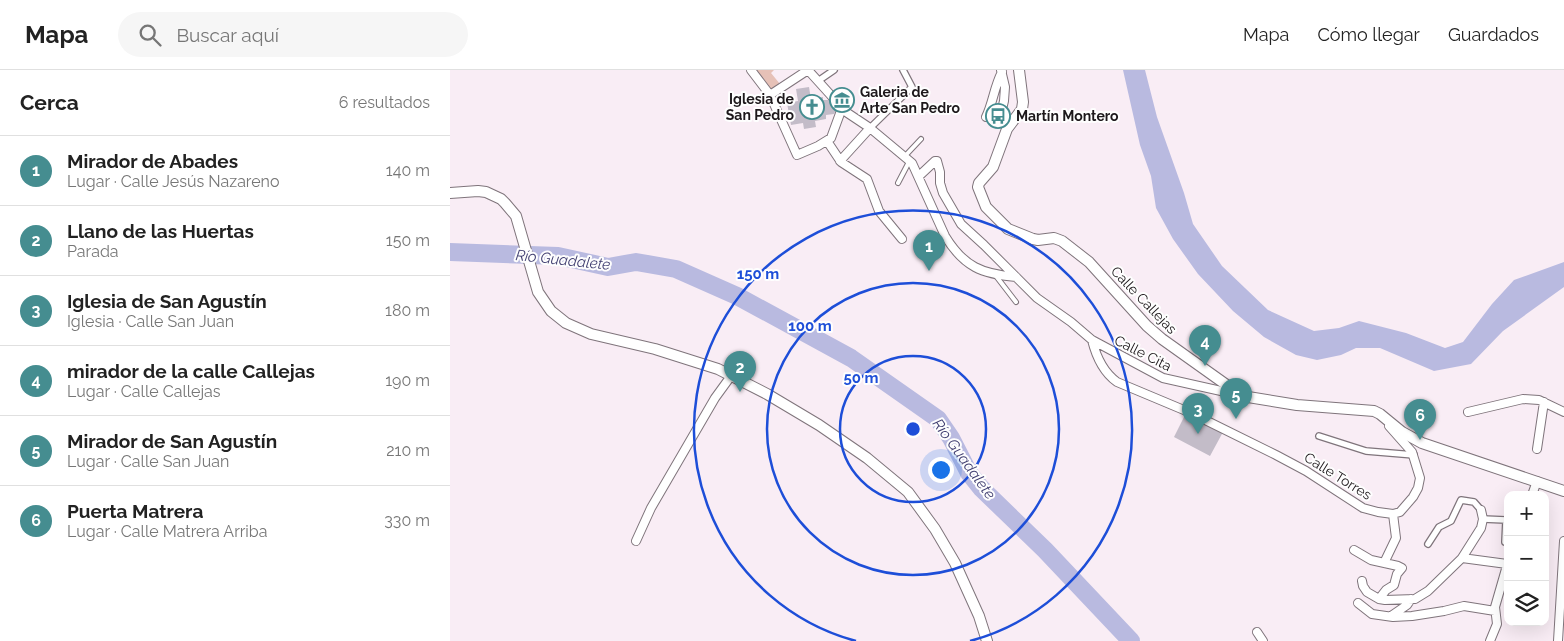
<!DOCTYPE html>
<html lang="es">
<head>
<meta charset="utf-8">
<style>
	:root { --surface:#fff; --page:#f6f6f6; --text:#222; --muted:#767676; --line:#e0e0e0; --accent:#458d90 }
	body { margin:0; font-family:Raleway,sans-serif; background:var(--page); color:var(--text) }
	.controls { position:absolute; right:15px; bottom:15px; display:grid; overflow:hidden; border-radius:10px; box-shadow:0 5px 20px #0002 }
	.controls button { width:45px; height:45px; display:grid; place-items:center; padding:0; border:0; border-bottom:1px solid var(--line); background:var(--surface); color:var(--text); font:25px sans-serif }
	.you { position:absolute; left:490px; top:399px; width:18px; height:18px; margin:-12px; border:4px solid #fff; border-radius:50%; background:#1a73e8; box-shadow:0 0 0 8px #1a73e833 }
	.badge { display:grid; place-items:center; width:32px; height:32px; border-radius:50%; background:var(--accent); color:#fff; font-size:16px; font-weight:700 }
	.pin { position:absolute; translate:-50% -41px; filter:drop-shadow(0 1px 2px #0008) }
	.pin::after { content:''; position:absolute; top:26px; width:18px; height:15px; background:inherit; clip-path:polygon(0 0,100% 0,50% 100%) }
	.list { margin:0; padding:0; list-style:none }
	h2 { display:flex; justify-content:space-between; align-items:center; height:65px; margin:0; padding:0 20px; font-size:21px }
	h2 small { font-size:16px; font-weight:400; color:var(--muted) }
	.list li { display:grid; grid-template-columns:32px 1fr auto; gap:15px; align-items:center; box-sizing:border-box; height:70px; padding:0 20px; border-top:1px solid var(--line) }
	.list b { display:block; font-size:19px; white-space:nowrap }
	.list p { margin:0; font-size:16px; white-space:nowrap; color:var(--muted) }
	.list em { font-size:16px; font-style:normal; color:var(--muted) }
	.icon { flex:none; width:28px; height:28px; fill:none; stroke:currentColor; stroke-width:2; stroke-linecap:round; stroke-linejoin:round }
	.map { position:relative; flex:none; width:1114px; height:571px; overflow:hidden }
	header { display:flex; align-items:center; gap:30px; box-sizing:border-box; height:70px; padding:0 25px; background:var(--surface); border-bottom:1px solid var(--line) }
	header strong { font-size:24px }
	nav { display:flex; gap:28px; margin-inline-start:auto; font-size:18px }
	.search { width:350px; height:45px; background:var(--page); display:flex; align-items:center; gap:12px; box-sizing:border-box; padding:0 18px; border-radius:28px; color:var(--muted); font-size:19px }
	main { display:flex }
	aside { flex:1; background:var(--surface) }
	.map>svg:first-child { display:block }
</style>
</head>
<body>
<header>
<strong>Mapa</strong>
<div class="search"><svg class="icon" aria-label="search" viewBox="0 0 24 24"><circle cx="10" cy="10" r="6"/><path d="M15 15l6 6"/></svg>Buscar aquí</div>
<nav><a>Mapa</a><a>Cómo llegar</a><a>Guardados</a></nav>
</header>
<main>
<aside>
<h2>Cerca<small>6 resultados</small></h2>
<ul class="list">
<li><span class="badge">1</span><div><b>Mirador de Abades</b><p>Lugar · Calle Jesús Nazareno</p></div><em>140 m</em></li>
<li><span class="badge">2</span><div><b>Llano de las Huertas</b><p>Parada</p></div><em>150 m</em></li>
<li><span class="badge">3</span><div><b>Iglesia de San Agustín</b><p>Iglesia · Calle San Juan</p></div><em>180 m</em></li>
<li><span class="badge">4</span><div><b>mirador de la calle Callejas</b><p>Lugar · Calle Callejas</p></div><em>190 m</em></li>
<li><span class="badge">5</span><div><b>Mirador de San Agustín</b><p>Lugar · Calle San Juan</p></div><em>210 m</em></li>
<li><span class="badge">6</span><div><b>Puerta Matrera</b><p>Lugar · Calle Matrera Arriba</p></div><em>330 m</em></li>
</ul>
</aside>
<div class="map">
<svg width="1114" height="571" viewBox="0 0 1114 571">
	<rect width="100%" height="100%" fill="#f9edf5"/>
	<path fill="#e6c1b7" d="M 306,0 L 324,0 L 321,3 L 330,14 L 321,20 Z"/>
	<path fill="#b9bae0" d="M 673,0 L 695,0 L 707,47 L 734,123 L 743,154 L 772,196 L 818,240 L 864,261 L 889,258 L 909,251 L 956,263 L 995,278 L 1013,272 L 1042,234 L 1064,210 L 1114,192 L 1114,217 L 1053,261 L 1021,294 L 984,301 L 930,278 L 906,278 L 891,285 L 867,290 L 846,285 L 814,267 L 783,241 L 748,204 L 723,169 L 706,138 L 701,106 L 690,75 Z"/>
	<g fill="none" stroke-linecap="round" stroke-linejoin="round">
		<path stroke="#b9bae0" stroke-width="18" d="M 0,182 L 108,186 L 158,197 L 186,192 L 226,199 L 287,226 L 401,288 L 488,349 L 501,368 L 519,403 L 531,418 L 595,480 L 681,571"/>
	</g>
	<path fill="#c3bcc8" d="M 359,17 L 361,29 L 373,27 L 373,30 L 382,30 L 387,35 L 387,38 L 384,44 L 376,45 L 376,49 L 365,51 L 366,57 L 354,59 L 353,53 L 341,55 L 337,33 L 348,31 L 346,19 Z
		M 736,343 L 773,362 L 760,386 L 724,367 Z"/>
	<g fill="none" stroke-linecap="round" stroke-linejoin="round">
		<defs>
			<path id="service" d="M 455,86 L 471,69
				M 448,113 L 460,90
				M 546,206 L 566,232"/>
			<path id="pedestrian" d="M 368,11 L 384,0
				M 420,58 L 462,17 L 453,0
				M 869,366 L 916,381 L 964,385
				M 1033,449 L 1056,450 L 1055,472 L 1058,472
				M 978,474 L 989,457 L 1001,451 L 1011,430 L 1024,432 L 1031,440"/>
			<path id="minor" d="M 301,0 L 320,25 L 347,85 L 368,76 L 381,68 L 392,38
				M 358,0 L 396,42 L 420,58 L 462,93 L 495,166 C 514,197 532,204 566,207
				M 551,0 L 555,17 L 554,31 L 551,43 L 557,59
				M 320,25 L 358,0
				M 536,47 C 543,33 544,17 552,2
				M 377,71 L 391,92 L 417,109 L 429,141 L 452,169
				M 390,91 L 420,58
				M 469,106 L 485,91 L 487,91 L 490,102 L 490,113 L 493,123 L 511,154 L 534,175 L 587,228 L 621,252 L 642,270 L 713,308 L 789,325
				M 642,270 C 646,286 653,302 667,312 L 741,343 L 826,385 L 856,401 L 913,438 L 928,442 L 943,444 L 950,442 L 963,427 L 968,418 L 970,408 L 962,382 L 939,356
				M 1018,342 L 1073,329 L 1089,330 L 1114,342
				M 1087,379 L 1094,332
				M 1082,425 L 1087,411
				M 186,471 L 201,438 L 265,328 L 281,306
				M 904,480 L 921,490 L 948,496 L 952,498 L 947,504 L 944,515 L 936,520 L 929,529
				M 1012,488 L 1031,458 L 1033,449 L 1031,440
				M 934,493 L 946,468 L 943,444
				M 912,511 L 913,516 L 917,522 L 929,529 L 935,530 L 965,529 L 978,521 L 1012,488 L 1057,494
				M 908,533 L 922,544 L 943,547 L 962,546 L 994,541 L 1014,536 L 1045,541
				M 941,546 L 957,535 L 961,529
				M 807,562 L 813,571
				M 1040,571 L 1047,554 L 1045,537 L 1058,492
				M 1108,571 L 1114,471"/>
			<path id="tertiary" d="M 569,0 L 573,32 L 572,39 L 557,59 L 543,97 L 529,113 L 528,117 L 536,137 L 558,159 L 583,169 L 588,170 L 604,168 L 612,171 L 639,192 L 697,256 L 712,269 L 792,326 L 847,335 L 924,341 L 930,344 L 952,362 L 972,373 L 1114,421
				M 0,123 L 28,121 L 36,122 L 51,129 L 55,133 L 66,146 L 88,222 L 101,241 L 116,253 L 141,264 L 205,279 L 268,299 L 317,324 L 369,355 L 417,388 L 458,422 L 485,459 L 505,493 L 529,546 L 537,571"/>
		</defs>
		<use href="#service" stroke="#7f747b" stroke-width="6"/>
		<use href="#pedestrian" stroke="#7f747b" stroke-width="8"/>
		<use href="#minor" stroke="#7f747b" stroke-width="10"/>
		<use href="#tertiary" stroke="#7f747b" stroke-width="12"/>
		<use href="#service" stroke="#fff" stroke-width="4"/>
		<use href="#pedestrian" stroke="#fff" stroke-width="5.5"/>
		<use href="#minor" stroke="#fff" stroke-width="8"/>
		<use href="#tertiary" stroke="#fff" stroke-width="10"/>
	</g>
	<g fill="none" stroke="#1d4ed8" stroke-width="2.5">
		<circle cx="463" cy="359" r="73"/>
		<circle cx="463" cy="359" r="146"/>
		<path d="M406 571A219 219 0 1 1 520 571"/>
	</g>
	<defs>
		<symbol id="museum-ring" viewBox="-11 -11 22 22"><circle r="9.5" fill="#fefefe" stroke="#458d90" stroke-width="1.5"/><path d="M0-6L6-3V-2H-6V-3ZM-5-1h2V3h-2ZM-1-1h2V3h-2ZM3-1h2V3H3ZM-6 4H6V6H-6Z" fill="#458d90"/></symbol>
		<symbol id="church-ring" viewBox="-11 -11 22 22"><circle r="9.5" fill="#fefefe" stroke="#458d90" stroke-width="1.5"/><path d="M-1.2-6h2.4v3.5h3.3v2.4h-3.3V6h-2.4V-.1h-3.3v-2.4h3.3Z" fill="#458d90"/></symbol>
		<symbol id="bus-ring" viewBox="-11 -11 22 22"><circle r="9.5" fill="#fefefe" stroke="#458d90" stroke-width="1.5"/><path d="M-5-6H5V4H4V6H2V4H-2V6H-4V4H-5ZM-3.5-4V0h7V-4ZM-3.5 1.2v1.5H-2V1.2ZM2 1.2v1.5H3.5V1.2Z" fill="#458d90"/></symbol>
	</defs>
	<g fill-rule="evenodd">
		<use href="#museum-ring" x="378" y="16" width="28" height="28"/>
		<use href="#church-ring" x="348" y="23" width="28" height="28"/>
		<use href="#bus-ring" x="534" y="32" width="28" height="28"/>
	</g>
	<g text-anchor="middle" stroke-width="4" stroke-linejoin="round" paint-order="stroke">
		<g font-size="14" font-weight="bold" fill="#1d181b" stroke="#fefefe" text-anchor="start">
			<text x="410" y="27">Galeria de<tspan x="410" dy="16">Arte San Pedro</tspan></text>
			<text x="344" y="34" text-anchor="end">Iglesia de<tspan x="344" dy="16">San Pedro</tspan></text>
			<text x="566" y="51">Martín Montero</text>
		</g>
		<g font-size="14" fill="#1d181b" stroke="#fefefe">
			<text transform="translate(694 230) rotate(46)" y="5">Calle Callejas</text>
			<text transform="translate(693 283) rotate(27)" y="5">Calle Cita</text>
			<text transform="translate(888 406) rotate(32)" y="5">Calle Torres</text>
		</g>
		<g font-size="15" font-style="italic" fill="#413f71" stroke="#fefefe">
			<text transform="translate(113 190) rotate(6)" y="5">Río Guadalete</text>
			<text transform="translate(514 389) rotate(54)" y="5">Río Guadalete</text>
		</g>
	</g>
	<circle cx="463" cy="359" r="8" fill="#1d4ed8" stroke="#fefefe" stroke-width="2.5"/>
	<g font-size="15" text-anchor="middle" font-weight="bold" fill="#1d4ed8" stroke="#fefefe" stroke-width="4" stroke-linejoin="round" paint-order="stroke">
		<text x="308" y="209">150 m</text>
		<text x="360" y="261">100 m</text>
		<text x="411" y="313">50 m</text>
	</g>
</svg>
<div class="controls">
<button>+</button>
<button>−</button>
<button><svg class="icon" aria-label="layers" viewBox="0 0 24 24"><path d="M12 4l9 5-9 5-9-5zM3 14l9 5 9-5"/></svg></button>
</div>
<div class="you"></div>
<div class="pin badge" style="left:479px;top:201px">1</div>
<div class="pin badge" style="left:290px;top:322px">2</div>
<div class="pin badge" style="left:748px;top:364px">3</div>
<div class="pin badge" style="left:755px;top:296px">4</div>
<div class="pin badge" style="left:786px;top:349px">5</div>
<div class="pin badge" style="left:970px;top:370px">6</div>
</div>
</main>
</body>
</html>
